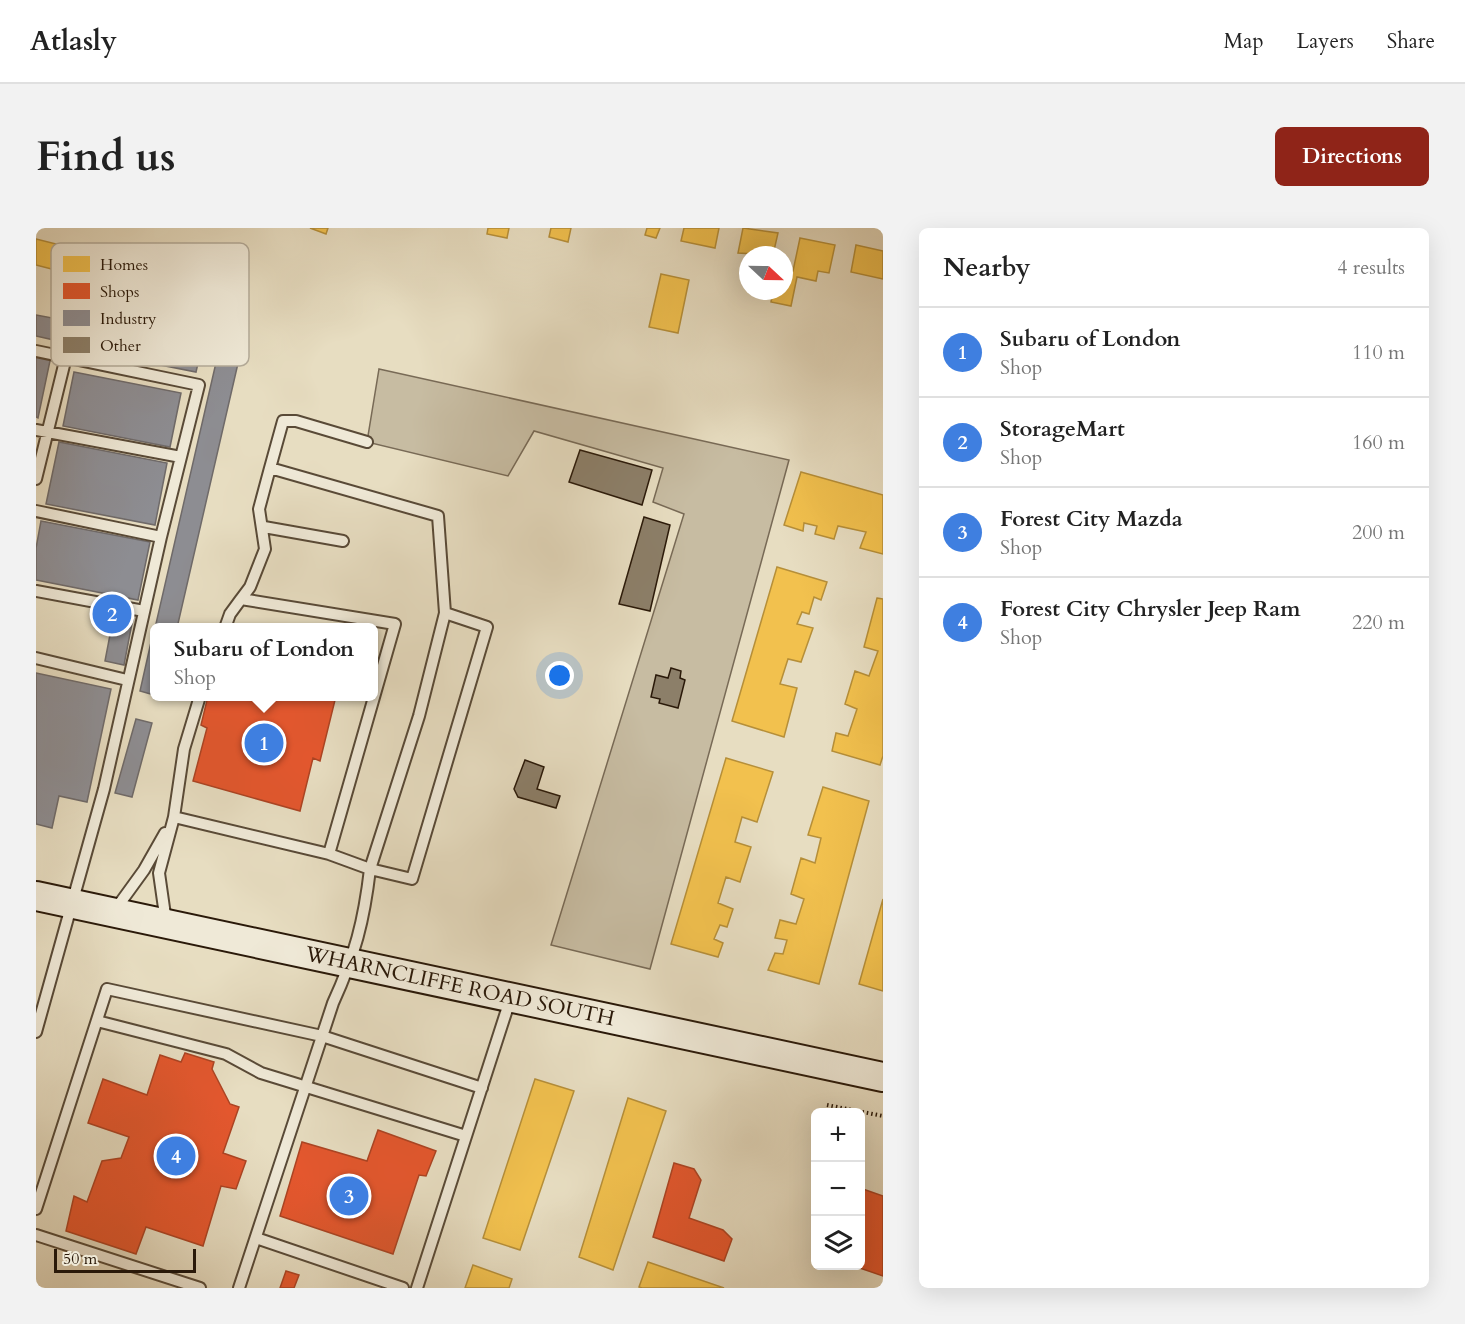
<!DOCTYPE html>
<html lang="en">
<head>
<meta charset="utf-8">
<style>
	:root { --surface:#fff; --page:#f2f2f2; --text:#222; --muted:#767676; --line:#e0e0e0; --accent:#8f2418 }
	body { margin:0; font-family:Cardo,serif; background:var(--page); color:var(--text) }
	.controls { position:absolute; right:18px; bottom:18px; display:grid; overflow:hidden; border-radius:9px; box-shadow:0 6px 24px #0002 }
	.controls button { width:54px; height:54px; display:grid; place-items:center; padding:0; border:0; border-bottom:2px solid var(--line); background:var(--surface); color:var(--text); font:30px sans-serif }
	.compass { position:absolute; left:703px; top:18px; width:54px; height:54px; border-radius:50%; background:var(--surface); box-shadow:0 6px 24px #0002; rotate:112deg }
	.scale { position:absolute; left:18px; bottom:15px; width:142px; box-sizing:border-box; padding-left:6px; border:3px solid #2a1909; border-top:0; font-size:16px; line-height:21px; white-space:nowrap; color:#2a1909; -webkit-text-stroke:4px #efe9d7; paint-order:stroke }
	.you { position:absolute; left:524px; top:448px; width:21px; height:21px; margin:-15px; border:4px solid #fff; border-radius:50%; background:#1a73e8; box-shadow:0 0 0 9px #1a73e833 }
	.badge { display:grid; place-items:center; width:39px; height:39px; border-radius:50%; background:var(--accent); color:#fff; font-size:20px; font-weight:700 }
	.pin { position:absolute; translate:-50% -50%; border:3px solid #fff; box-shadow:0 2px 6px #0006 }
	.popup { position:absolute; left:114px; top:395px; width:228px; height:78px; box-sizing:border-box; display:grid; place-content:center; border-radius:9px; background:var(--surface); filter:drop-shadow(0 2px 4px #0005); font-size:20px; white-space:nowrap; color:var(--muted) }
	.popup b { font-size:22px; color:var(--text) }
	.popup::after { content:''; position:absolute; left:50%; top:100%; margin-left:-12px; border:12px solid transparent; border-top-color:var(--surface) }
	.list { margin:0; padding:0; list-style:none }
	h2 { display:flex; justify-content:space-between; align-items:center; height:78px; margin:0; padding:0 24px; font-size:26px }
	h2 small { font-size:20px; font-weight:400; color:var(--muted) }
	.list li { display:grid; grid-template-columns:39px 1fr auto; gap:18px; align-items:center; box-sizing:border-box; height:90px; padding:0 24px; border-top:2px solid var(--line) }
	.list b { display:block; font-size:22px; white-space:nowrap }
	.list p { margin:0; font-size:20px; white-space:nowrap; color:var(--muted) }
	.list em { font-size:20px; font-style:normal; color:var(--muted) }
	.icon { flex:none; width:33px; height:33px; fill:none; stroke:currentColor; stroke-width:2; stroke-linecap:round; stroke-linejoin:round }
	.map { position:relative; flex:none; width:847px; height:1060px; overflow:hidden; border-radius:9px }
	header { display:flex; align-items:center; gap:36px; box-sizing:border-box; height:84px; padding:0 30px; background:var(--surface); border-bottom:2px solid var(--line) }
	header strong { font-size:28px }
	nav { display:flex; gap:33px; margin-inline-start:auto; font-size:21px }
	.intro { display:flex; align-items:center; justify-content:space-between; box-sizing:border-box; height:144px; padding:0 36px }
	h1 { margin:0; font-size:42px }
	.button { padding:15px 27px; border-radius:9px; background:var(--accent); color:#fff; font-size:21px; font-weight:700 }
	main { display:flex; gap:36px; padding:0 36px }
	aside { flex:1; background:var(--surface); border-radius:9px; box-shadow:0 6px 24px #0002 }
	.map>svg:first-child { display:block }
</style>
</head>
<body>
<header>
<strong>Atlasly</strong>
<nav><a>Map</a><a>Layers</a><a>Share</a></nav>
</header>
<div class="intro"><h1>Find us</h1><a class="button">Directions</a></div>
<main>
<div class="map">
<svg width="847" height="1060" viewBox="0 0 847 1060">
	<rect width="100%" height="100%" fill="#e7ddc1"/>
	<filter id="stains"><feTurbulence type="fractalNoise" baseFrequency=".00333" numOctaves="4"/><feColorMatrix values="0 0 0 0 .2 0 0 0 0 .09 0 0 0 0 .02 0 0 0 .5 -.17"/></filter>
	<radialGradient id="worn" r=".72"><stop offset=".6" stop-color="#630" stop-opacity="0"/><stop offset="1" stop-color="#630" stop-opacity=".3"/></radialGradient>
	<path fill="#c7bca2" stroke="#786a56" stroke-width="1.5" d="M 343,141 L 753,232 L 614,741 L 515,717 L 648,286 L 617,274 L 627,240 L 498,203 L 472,248 L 331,214 Z"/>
	<path fill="#f2c14e" stroke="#b68f39" stroke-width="1.5" d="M 274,0 L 292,0 L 290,6 Z
		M 452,0 L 473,0 L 471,10 L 451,6 Z
		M 515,0 L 535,0 L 532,14 L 513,9 Z
		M 611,0 L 624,0 L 620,10 L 609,7 Z
		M 648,0 L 683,0 L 679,20 L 645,13 Z
		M 707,0 L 742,5 L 737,27 L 702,25 Z
		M 764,10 L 799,17 L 793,45 L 782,43 L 780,53 L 761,49 L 755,78 L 735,74 L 737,63 L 748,63 L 748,42 L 757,43 Z
		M 0,11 L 40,21 L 35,46 L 0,37 Z
		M 820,17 L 847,23 L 847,51 L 815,44 Z
		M 625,46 L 653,52 L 642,105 L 613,99 Z
		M 765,244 L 847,267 L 847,326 L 824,320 L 830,304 L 802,298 L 798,311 L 779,306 L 781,298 L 768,295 L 767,303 L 748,297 Z
		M 741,339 L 791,354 L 785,372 L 778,369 L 773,386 L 766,384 L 761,396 L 777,400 L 765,434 L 752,431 L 744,456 L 761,460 L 748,509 L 696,493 Z
		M 841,370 L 847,371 L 847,528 L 844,537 L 796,523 L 800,505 L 812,508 L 821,481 L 809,476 L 819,443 L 833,448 L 842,423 L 828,419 Z
		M 690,530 L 737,544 L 721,594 L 706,589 L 699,614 L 715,619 L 704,654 L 690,649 L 682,675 L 697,681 L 691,699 L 684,697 L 678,711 L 687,715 L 682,729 L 635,716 Z
		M 787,559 L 833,573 L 783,756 L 732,742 L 739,725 L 747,726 L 751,712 L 739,710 L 744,692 L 760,696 L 768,671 L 755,666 L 765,630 L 779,635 L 785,610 L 772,607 Z
		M 847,671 L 847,763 L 823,756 Z
		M 499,851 L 538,863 L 484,1022 L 447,1010 Z
		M 592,870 L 630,883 L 577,1042 L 543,1029 Z
		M 612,1034 L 688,1060 L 606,1060 L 603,1059 Z
		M 437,1037 L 476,1051 L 473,1060 L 429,1060 Z"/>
	<path fill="#e4572e" stroke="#ac4423" stroke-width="1.5" d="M 172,468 L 300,468 L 284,533 L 277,530 L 264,583 L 157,553 L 171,500 L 165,497 Z
		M 149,825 L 178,834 L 176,841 L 194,876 L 203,879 L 187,925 L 210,933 L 200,961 L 185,958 L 167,1018 L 110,999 L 100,1026 L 30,1003 L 38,968 L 51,974 L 66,933 L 85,930 L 93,909 L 52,895 L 67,851 L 111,867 L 124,827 L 145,834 Z
		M 342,902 L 400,923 L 390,948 L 383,947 L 357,1026 L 244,988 L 266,914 L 331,933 Z
		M 638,935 L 658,941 L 665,952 L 653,990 L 687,1002 L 696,1011 L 688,1033 L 617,1009 Z
		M 824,960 L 847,968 L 847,1048 L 818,1038 L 824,1038 Z
		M 250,1043 L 263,1047 L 258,1060 L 244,1060 Z"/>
	<path fill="#8d8d92" stroke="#6f6a69" stroke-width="1.5" d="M 0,87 L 22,91 L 18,112 L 0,108 Z
		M 48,99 L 165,122 L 160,144 L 43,121 Z
		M 0,125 L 15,128 L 2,190 L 0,189 Z
		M 182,126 L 203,131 L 141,400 L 119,400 Z
		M 38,144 L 145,165 L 134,219 L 27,198 Z
		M 23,214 L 131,235 L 119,297 L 10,276 Z
		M 5,293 L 114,314 L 102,372 L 0,352 L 0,320 Z
		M 78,386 L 97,390 L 88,437 L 69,433 Z
		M 118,401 L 118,467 L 104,463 Z
		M 0,445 L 75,461 L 51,574 L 23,568 L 16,600 L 0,596 Z
		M 100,491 L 116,495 L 96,569 L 79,565 Z"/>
	<path fill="#8c7f69" stroke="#2a1909" stroke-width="1.5" d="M 544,222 L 616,242 L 606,277 L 533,254 Z
		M 608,289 L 634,297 L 614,383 L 583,376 Z
		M 635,440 L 645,443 L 644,450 L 649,452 L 642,480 L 623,475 L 624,471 L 615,469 L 620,447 L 632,450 Z
		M 489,532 L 508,539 L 501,561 L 524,568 L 520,580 L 482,569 L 478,561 Z"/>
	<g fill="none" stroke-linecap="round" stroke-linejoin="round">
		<defs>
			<path id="service" d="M 0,123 L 163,157 L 125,309 L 68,561 L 0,804
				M 0,202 L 145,229
				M 234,240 L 247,193 L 260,193 L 331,214
				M 0,251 L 30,129
				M 0,283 L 125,309
				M 228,299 L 307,313
				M 0,363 L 108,383
				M 189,400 L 194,386 L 205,371
				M 0,430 L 91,452
				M 138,589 L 293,626 L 359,396 L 205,371 L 214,359 L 229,321 L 223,281 L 234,240 L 402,288 L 409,385 L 451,399 L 376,651 L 334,641 C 328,693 319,727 297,775 L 203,1060
				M 293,626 L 334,641 L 383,488 L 409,385
				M 79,682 L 108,642 L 129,605
				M 130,694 L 123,645 L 138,589 L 148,521 L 164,468
				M 61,793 L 190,826 L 225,845 L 430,908
				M 0,981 L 71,761 L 286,808 L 446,860
				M 0,1007 L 164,1060
				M 220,1010 L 367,1060
				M 381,1060 L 475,769"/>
			<path id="secondary" d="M 0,668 L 847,849"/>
		</defs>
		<use href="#service" stroke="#594a37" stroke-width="14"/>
		<use href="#secondary" stroke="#2a1909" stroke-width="32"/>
		<path stroke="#2a1909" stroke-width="4" stroke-dasharray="1.5 3" stroke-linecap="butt" d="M 791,877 L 847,888"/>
		<use href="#service" stroke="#efe9d7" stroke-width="10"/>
		<use href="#secondary" stroke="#efe9d7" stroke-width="28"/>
	</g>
	<g text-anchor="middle" stroke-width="6" stroke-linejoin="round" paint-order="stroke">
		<g font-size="21" fill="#2a1909" stroke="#efe9d7">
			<text transform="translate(424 758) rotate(12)" y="7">WHARNCLIFFE ROAD SOUTH</text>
		</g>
	</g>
	<rect x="15" y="15" width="198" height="123" rx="9" fill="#efe9d7" stroke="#b4ab99" stroke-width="1.5"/>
	<rect x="27" y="28" width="27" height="16" fill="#f2c14e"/>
	<rect x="27" y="55" width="27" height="16" fill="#e4572e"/>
	<rect x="27" y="82" width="27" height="16" fill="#8d8d92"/>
	<rect x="27" y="109" width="27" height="16" fill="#8c7f69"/>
	<g font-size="16" fill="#2a1909">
		<text x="64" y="42">Homes</text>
		<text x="64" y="69">Shops</text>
		<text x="64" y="96">Industry</text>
		<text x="64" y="123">Other</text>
	</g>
	<rect width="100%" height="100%" filter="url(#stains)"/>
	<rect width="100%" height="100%" fill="url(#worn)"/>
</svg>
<div class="controls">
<button>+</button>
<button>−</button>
<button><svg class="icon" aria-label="layers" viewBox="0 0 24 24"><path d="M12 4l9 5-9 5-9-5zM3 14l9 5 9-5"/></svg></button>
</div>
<svg class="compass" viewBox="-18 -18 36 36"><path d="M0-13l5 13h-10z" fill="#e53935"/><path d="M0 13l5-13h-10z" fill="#767676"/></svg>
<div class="scale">50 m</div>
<div class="you"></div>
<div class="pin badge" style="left:228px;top:515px;background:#3f7fe0">1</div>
<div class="popup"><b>Subaru of London</b>Shop</div>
<div class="pin badge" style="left:76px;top:386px;background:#3f7fe0">2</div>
<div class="pin badge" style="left:313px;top:968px;background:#3f7fe0">3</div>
<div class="pin badge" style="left:140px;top:928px;background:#3f7fe0">4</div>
</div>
<aside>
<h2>Nearby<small>4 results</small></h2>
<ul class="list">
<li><span class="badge" style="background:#3f7fe0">1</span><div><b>Subaru of London</b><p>Shop</p></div><em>110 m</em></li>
<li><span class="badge" style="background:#3f7fe0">2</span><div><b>StorageMart</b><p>Shop</p></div><em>160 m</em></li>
<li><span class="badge" style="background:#3f7fe0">3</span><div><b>Forest City Mazda</b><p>Shop</p></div><em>200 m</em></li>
<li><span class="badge" style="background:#3f7fe0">4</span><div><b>Forest City Chrysler Jeep Ram</b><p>Shop</p></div><em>220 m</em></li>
</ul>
</aside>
</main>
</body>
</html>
